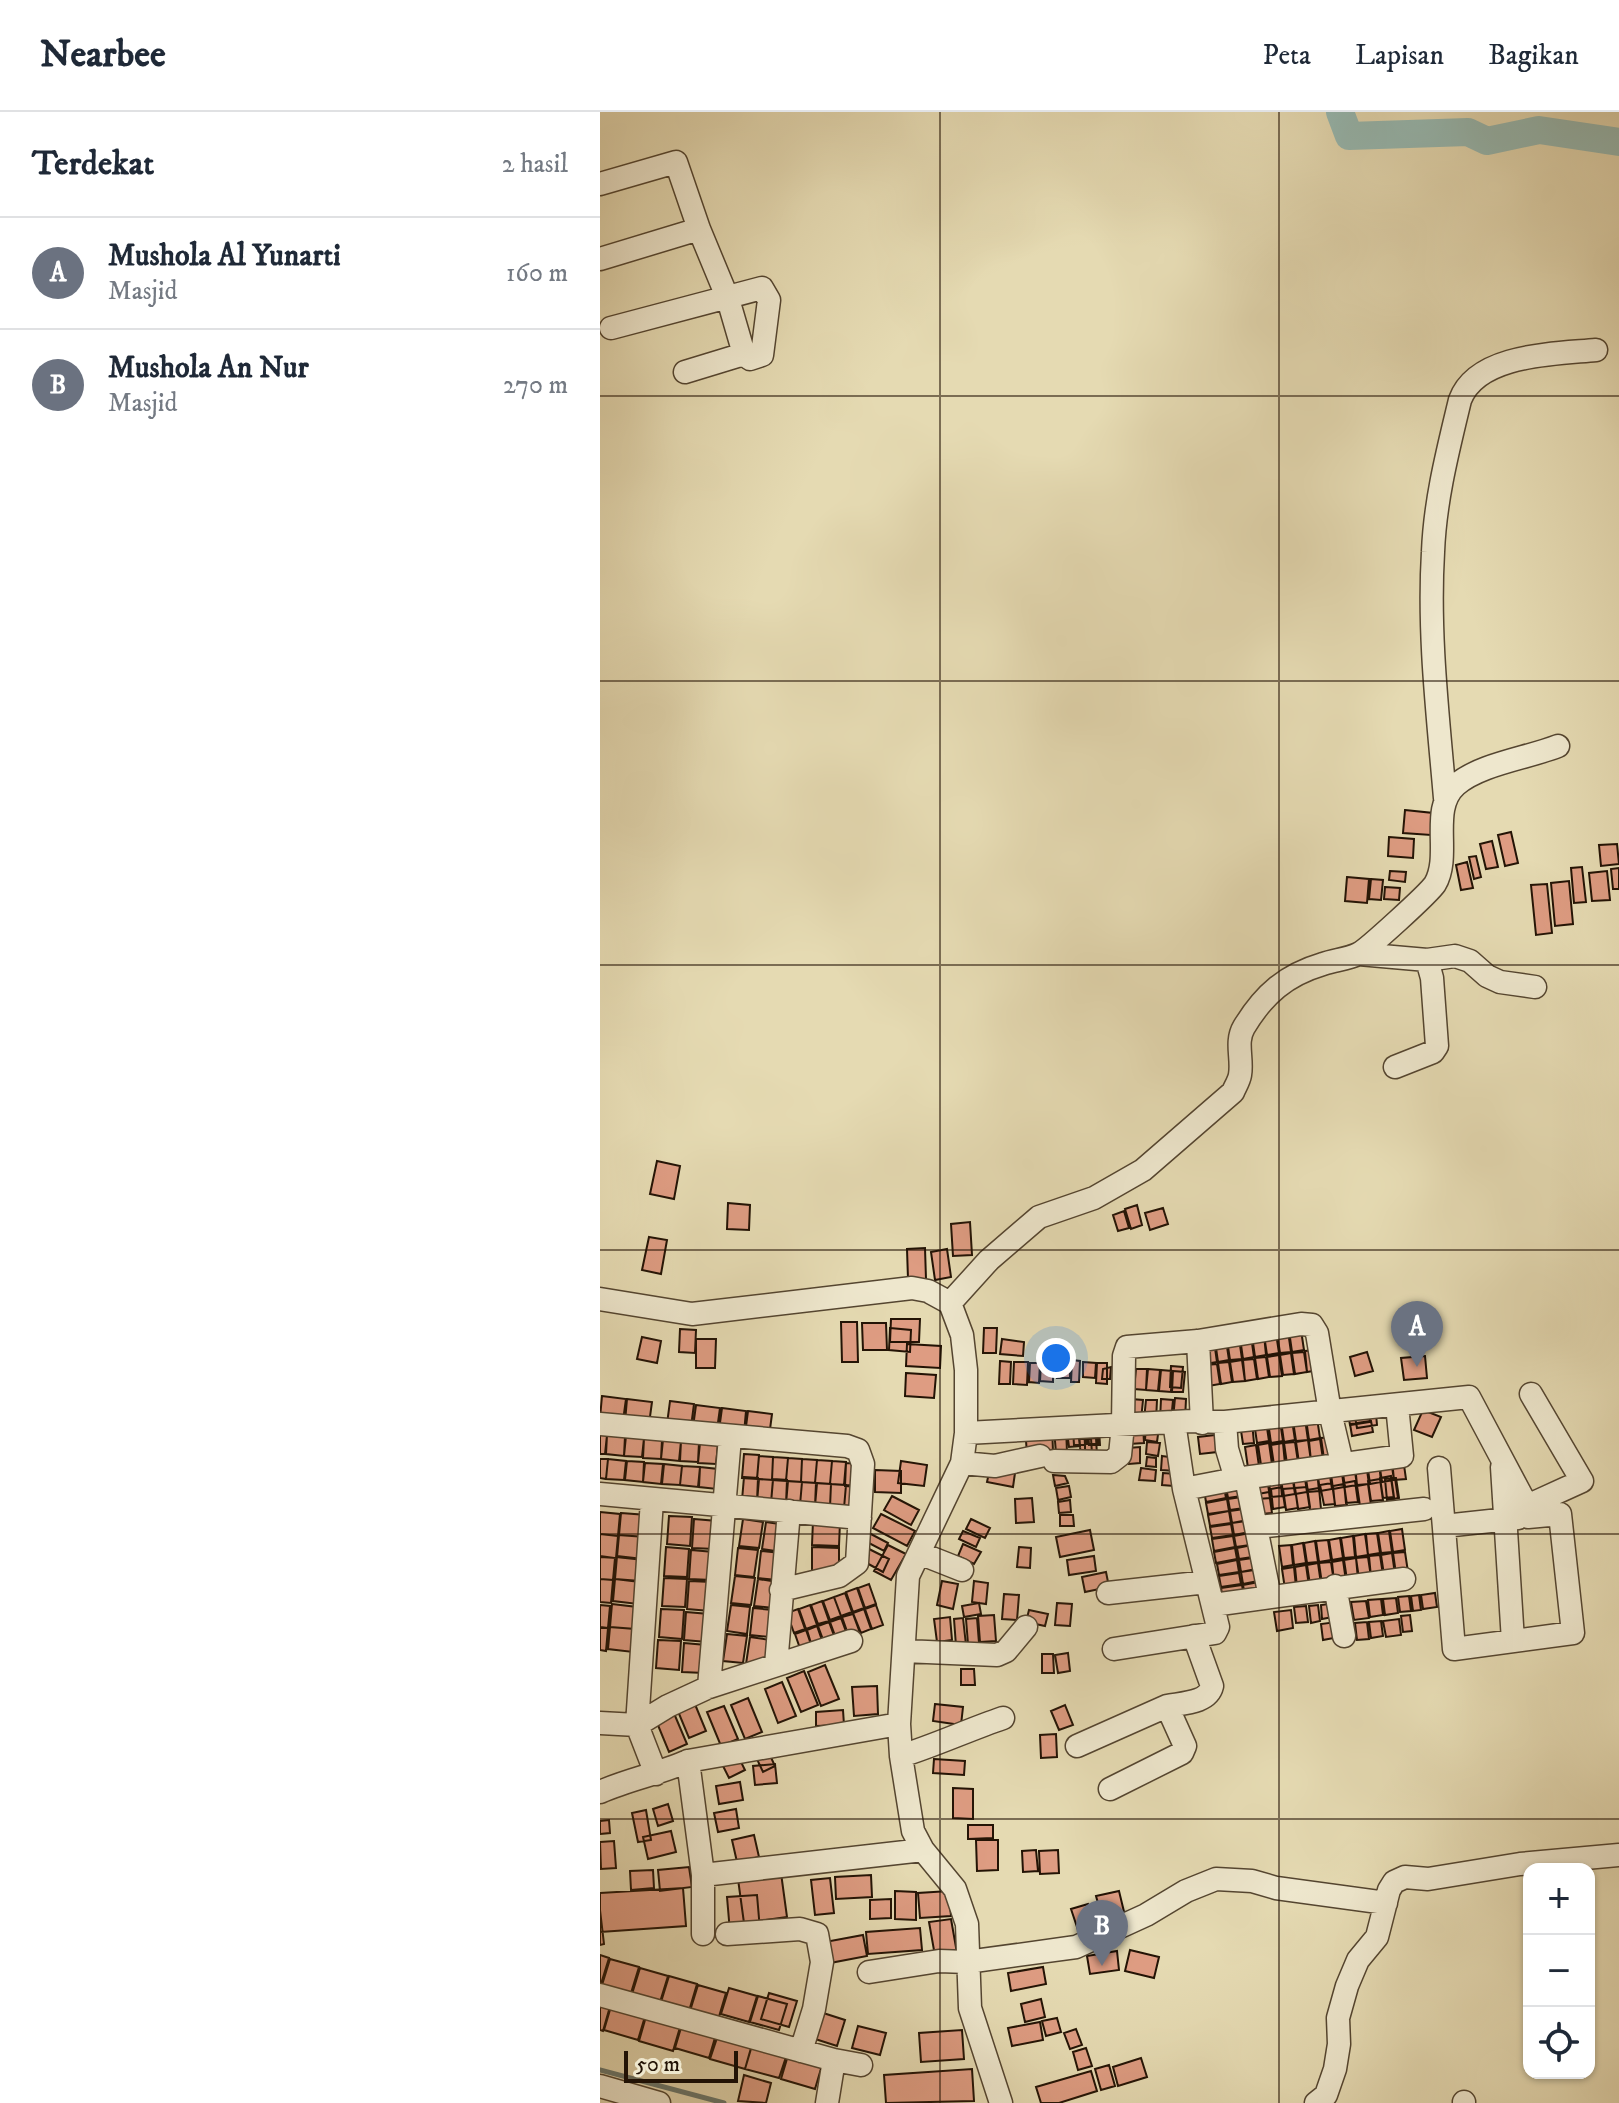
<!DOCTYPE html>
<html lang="id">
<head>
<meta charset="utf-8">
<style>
	:root { --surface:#fff; --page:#f2f2f3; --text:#1f2937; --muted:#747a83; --line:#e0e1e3; --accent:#1a73e8 }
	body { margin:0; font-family:"IM FELL DW Pica",serif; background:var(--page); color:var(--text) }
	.controls { position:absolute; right:24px; bottom:24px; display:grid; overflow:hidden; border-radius:16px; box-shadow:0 2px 6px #0004 }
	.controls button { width:72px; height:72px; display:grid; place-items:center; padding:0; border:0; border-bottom:2px solid var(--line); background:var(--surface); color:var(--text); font:40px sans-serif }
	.scale { position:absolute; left:24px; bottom:20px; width:114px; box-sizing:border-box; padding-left:8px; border:4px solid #231305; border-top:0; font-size:22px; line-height:28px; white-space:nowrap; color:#231305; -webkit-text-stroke:6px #eee7cd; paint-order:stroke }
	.you { position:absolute; left:456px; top:1246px; width:28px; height:28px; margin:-20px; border:6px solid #fff; border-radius:50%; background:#1a73e8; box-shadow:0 0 0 12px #1a73e833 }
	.badge { display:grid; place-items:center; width:52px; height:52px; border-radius:50%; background:var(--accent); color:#fff; font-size:26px; font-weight:700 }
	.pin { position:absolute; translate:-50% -66px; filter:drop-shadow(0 2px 4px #0008) }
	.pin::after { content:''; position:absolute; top:42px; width:28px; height:24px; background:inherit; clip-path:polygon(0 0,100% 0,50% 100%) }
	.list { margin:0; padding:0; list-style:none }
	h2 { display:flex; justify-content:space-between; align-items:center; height:104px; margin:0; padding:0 32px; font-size:34px }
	h2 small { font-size:26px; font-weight:400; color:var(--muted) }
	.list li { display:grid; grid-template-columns:52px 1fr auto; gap:24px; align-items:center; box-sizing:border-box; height:112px; padding:0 32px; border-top:2px solid var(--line) }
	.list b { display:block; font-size:30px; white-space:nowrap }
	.list p { margin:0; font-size:26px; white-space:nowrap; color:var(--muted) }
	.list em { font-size:26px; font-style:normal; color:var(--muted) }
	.icon { flex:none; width:44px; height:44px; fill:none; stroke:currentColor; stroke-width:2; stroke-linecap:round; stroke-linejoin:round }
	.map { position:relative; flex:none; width:1019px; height:1991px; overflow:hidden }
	header { display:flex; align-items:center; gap:48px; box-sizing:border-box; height:112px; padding:0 40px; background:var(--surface); border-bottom:2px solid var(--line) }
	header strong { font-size:38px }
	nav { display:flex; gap:44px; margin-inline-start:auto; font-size:28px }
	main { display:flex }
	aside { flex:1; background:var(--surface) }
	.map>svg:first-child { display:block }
</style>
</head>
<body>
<header>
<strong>Nearbee</strong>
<nav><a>Peta</a><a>Lapisan</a><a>Bagikan</a></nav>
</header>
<main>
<aside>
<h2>Terdekat<small>2 hasil</small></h2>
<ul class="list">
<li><span class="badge" style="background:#6b7280">A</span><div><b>Mushola Al Yunarti</b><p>Masjid</p></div><em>160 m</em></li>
<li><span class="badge" style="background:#6b7280">B</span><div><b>Mushola An Nur</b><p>Masjid</p></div><em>270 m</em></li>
</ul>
</aside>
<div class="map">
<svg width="1019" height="1991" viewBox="0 0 1019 1991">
	<rect width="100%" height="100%" fill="#e5dab2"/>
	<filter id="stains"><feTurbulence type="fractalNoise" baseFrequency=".0025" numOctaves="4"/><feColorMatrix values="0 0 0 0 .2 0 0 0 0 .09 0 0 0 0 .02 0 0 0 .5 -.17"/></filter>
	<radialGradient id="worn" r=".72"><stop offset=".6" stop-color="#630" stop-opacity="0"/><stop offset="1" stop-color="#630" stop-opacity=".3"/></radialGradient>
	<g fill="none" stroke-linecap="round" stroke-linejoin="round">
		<path stroke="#69776d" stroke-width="5" d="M 0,1958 L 124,1991"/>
		<path stroke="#97bab3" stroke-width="28" d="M 740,0 L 749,24 L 868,20 L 887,29 L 939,18 L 1019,30"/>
	</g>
	<path fill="#de9c82" stroke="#231305" stroke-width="2" d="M 805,698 L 833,701 L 831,723 L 803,721 Z
		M 911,720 L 918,751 L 905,754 L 898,723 Z
		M 789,725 L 814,727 L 813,746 L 788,744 Z
		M 892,729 L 898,755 L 886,757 L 880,732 Z
		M 1017,732 L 1019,752 L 1001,754 L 999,733 Z
		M 876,744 L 881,765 L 874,767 L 869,745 Z
		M 867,750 L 873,776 L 861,778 L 856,753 Z
		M 982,755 L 986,790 L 974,791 L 971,756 Z
		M 1019,756 L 1019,777 L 1013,777 L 1011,757 Z
		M 790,759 L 806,760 L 805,770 L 789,768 Z
		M 1007,759 L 1010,788 L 992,789 L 989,761 Z
		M 747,765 L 769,767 L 767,791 L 745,789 Z
		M 771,767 L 783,768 L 781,788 L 769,787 Z
		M 969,769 L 973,812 L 955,814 L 951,771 Z
		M 947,772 L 952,821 L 936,823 L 931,773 Z
		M 785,775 L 800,776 L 799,788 L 784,787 Z
		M 57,1049 L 80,1054 L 74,1087 L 50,1082 Z
		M 128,1091 L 150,1093 L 149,1118 L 127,1117 Z
		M 537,1093 L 542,1113 L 531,1117 L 525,1097 Z
		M 563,1096 L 568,1112 L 550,1118 L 545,1101 Z
		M 524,1099 L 529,1116 L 518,1119 L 513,1103 Z
		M 370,1110 L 372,1143 L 353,1144 L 351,1112 Z
		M 49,1125 L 67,1128 L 61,1162 L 42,1158 Z
		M 325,1136 L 326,1167 L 308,1167 L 307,1137 Z
		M 347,1137 L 351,1165 L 335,1168 L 331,1140 Z
		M 291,1207 L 320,1207 L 319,1230 L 290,1230 Z
		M 241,1210 L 257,1210 L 258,1250 L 242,1250 Z
		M 262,1211 L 286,1211 L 287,1238 L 263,1238 Z
		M 290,1216 L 311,1218 L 310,1240 L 289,1238 Z
		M 384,1216 L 397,1216 L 396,1241 L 383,1241 Z
		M 80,1217 L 96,1218 L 95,1241 L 79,1240 Z
		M 701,1218 L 704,1238 L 692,1240 L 689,1219 Z
		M 688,1219 L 691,1240 L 680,1241 L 677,1221 Z
		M 676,1221 L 679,1241 L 667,1243 L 664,1223 Z
		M 664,1223 L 666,1243 L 655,1245 L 652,1224 Z
		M 651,1224 L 654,1245 L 643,1247 L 640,1226 Z
		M 42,1225 L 61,1229 L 57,1251 L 37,1247 Z
		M 639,1226 L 642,1247 L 630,1248 L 627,1228 Z
		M 96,1227 L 116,1227 L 115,1256 L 96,1256 Z
		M 402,1227 L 424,1230 L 423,1244 L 400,1242 Z
		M 626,1228 L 629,1248 L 618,1250 L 615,1229 Z
		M 614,1229 L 617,1250 L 605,1252 L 603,1231 Z
		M 307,1232 L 341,1234 L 340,1256 L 306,1254 Z
		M 716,1238 L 719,1258 L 707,1260 L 705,1239 Z
		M 704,1240 L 707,1260 L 695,1262 L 692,1241 Z
		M 767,1240 L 773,1259 L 755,1264 L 750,1245 Z
		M 691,1241 L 694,1262 L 683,1263 L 680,1243 Z
		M 679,1243 L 682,1264 L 670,1265 L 667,1245 Z
		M 825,1244 L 827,1266 L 804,1268 L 801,1246 Z
		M 666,1245 L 669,1265 L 658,1267 L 655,1246 Z
		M 458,1246 L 470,1246 L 470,1266 L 457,1266 Z
		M 654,1247 L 657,1267 L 645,1269 L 643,1248 Z
		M 472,1248 L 480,1249 L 479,1270 L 471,1270 Z
		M 642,1248 L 645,1269 L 633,1270 L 630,1250 Z
		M 400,1249 L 411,1250 L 410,1272 L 399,1272 Z
		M 414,1250 L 428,1250 L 427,1273 L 413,1272 Z
		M 483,1250 L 496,1251 L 495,1266 L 483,1265 Z
		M 629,1250 L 632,1270 L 621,1272 L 618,1251 Z
		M 430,1251 L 440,1251 L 439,1271 L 429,1270 Z
		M 441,1251 L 453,1251 L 453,1270 L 440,1269 Z
		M 497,1251 L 507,1251 L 507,1272 L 496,1271 Z
		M 617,1252 L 620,1272 L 608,1274 L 606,1253 Z
		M 571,1254 L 583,1255 L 581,1276 L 570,1275 Z
		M 511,1255 L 510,1267 L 502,1267 L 503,1257 Z
		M 536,1257 L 547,1257 L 546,1278 L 534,1277 Z
		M 548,1257 L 560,1258 L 558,1279 L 546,1278 Z
		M 561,1258 L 572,1259 L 571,1280 L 559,1279 Z
		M 573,1259 L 585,1260 L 583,1280 L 572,1280 Z
		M 306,1261 L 336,1263 L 334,1286 L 305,1284 Z
		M 2,1284 L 26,1287 L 23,1309 L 0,1306 Z
		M 575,1286 L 586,1287 L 585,1308 L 573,1307 Z
		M 27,1287 L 52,1290 L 49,1312 L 25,1310 Z
		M 531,1287 L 543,1288 L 541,1308 L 530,1308 Z
		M 561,1287 L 573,1288 L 571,1309 L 560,1308 Z
		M 546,1288 L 557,1288 L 556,1309 L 544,1308 Z
		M 70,1289 L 94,1292 L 91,1315 L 67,1312 Z
		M 96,1293 L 120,1296 L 117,1318 L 93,1315 Z
		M 122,1296 L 146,1299 L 144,1321 L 119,1318 Z
		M 769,1298 L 770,1310 L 750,1313 L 748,1301 Z
		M 823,1298 L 841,1305 L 832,1325 L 814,1318 Z
		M 148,1299 L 172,1302 L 169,1325 L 145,1322 Z
		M 776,1302 L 777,1313 L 757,1316 L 755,1305 Z
		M 717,1306 L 720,1326 L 709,1328 L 706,1307 Z
		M 705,1307 L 708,1328 L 696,1329 L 693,1309 Z
		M 692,1308 L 695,1328 L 684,1330 L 681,1309 Z
		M 666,1309 L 669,1329 L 657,1331 L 654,1310 Z
		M 680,1309 L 683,1329 L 671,1331 L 668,1310 Z
		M 771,1309 L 773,1320 L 752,1324 L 750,1312 Z
		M 652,1310 L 654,1331 L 643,1332 L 640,1312 Z
		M 543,1313 L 544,1331 L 529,1332 L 528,1314 Z
		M 546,1314 L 559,1315 L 557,1330 L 545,1328 Z
		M 452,1315 L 453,1339 L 427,1341 L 425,1317 Z
		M 497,1315 L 498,1332 L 487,1332 L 486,1316 Z
		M 466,1316 L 467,1340 L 456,1341 L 454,1317 Z
		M 484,1316 L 485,1333 L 474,1333 L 473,1317 Z
		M 499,1317 L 500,1333 L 489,1333 L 488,1318 Z
		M 479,1319 L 480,1334 L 469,1335 L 467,1320 Z
		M 0,1322 L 7,1323 L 5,1342 L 0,1342 Z
		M 7,1323 L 25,1324 L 24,1344 L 6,1342 Z
		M 615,1323 L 617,1340 L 600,1342 L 598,1325 Z
		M 26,1324 L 44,1326 L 42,1345 L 24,1344 Z
		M 732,1325 L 735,1345 L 724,1347 L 721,1326 Z
		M 44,1326 L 62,1328 L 61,1347 L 43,1346 Z
		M 491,1326 L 492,1342 L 481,1343 L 479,1327 Z
		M 496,1326 L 497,1343 L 485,1343 L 485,1327 Z
		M 720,1327 L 723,1347 L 711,1349 L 709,1329 Z
		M 63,1328 L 81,1329 L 79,1349 L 61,1347 Z
		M 708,1328 L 711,1349 L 699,1351 L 696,1330 Z
		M 81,1329 L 99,1331 L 98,1350 L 80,1349 Z
		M 547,1330 L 560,1331 L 558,1344 L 546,1342 Z
		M 695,1330 L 698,1350 L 687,1352 L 684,1331 Z
		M 100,1331 L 118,1332 L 116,1352 L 98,1351 Z
		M 669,1331 L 672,1352 L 661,1353 L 658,1333 Z
		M 683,1331 L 685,1352 L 674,1353 L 671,1333 Z
		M 656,1333 L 659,1354 L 648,1356 L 645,1335 Z
		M 540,1335 L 540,1351 L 529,1352 L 528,1336 Z
		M 144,1342 L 159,1343 L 157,1367 L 142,1366 Z
		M 159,1344 L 173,1345 L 172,1368 L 157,1367 Z
		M 562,1344 L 577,1346 L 576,1359 L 561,1358 Z
		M 173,1345 L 188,1346 L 186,1369 L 172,1368 Z
		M 547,1345 L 556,1346 L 556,1355 L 546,1354 Z
		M 188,1346 L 202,1347 L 201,1370 L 186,1369 Z
		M 803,1346 L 806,1367 L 794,1368 L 792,1348 Z
		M 0,1347 L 8,1347 L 6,1367 L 0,1366 Z
		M 8,1347 L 26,1349 L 24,1368 L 6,1367 Z
		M 202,1347 L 217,1348 L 215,1371 L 201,1370 Z
		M 217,1348 L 232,1349 L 230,1372 L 215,1371 Z
		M 791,1348 L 794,1368 L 782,1370 L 779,1350 Z
		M 27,1349 L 44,1350 L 43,1370 L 25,1368 Z
		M 232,1349 L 246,1350 L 244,1373 L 230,1372 Z
		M 301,1349 L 327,1353 L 324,1374 L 298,1371 Z
		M 779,1350 L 781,1370 L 770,1372 L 767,1351 Z
		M 45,1351 L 63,1352 L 61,1372 L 43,1370 Z
		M 246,1351 L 261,1352 L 259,1375 L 245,1374 Z
		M 766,1351 L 769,1372 L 757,1373 L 755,1353 Z
		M 64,1352 L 82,1354 L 80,1373 L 62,1372 Z
		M 754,1353 L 757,1373 L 745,1375 L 742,1355 Z
		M 82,1354 L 100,1355 L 98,1375 L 80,1373 Z
		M 100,1355 L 118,1357 L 117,1377 L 99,1375 Z
		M 730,1355 L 741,1355 L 744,1375 L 733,1377 Z
		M 390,1356 L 415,1361 L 413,1375 L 387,1370 Z
		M 541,1356 L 556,1358 L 555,1369 L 539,1368 Z
		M 729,1357 L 732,1377 L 720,1379 L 717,1358 Z
		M 275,1358 L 301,1359 L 301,1381 L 275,1380 Z
		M 717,1358 L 719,1379 L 708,1380 L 705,1360 Z
		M 704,1360 L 707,1380 L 695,1382 L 693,1361 Z
		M 563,1361 L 576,1362 L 574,1374 L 562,1373 Z
		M 692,1362 L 695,1382 L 683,1384 L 681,1363 Z
		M 453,1363 L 465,1364 L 468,1371 L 455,1374 Z
		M 680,1363 L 682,1384 L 671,1385 L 668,1365 Z
		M 791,1364 L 794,1385 L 783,1386 L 780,1366 Z
		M 144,1365 L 158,1366 L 157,1389 L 142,1388 Z
		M 667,1365 L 670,1386 L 658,1387 L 656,1367 Z
		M 791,1366 L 795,1366 L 798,1386 L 794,1387 Z
		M 796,1366 L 799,1386 L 787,1388 L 785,1367 Z
		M 159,1367 L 173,1368 L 171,1391 L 157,1390 Z
		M 173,1367 L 187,1368 L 186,1392 L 171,1391 Z
		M 780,1367 L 783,1388 L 771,1389 L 768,1369 Z
		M 188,1369 L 202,1370 L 200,1393 L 186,1392 Z
		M 755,1369 L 758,1390 L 746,1391 L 744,1371 Z
		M 202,1370 L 216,1371 L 215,1394 L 200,1393 Z
		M 217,1371 L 231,1372 L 230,1395 L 215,1394 Z
		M 646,1371 L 648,1383 L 628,1386 L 626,1375 Z
		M 732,1371 L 735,1392 L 724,1393 L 720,1373 Z
		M 231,1372 L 246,1373 L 244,1396 L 230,1395 Z
		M 744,1372 L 747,1393 L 735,1394 L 733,1374 Z
		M 768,1372 L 771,1393 L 760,1394 L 757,1374 Z
		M 246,1373 L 260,1374 L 259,1397 L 244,1396 Z
		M 469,1374 L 471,1385 L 458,1388 L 456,1376 Z
		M 624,1375 L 626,1386 L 606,1390 L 604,1378 Z
		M 682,1375 L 685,1395 L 673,1397 L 671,1377 Z
		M 707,1375 L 710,1395 L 698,1397 L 695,1376 Z
		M 695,1376 L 698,1396 L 686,1398 L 683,1377 Z
		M 719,1376 L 721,1397 L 710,1398 L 707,1378 Z
		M 669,1380 L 672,1401 L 661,1402 L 658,1382 Z
		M 292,1384 L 319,1398 L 311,1413 L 284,1398 Z
		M 648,1384 L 651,1395 L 630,1398 L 628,1387 Z
		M 432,1386 L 434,1410 L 416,1411 L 415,1387 Z
		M 627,1387 L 629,1399 L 608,1402 L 606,1391 Z
		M 470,1388 L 471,1400 L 459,1401 L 458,1390 Z
		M 651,1396 L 653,1407 L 632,1411 L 630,1399 Z
		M 629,1399 L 631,1411 L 610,1414 L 608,1403 Z
		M 0,1400 L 20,1402 L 18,1424 L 0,1422 Z
		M 21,1401 L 47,1403 L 45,1425 L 19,1423 Z
		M 281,1402 L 315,1419 L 307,1434 L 273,1416 Z
		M 460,1403 L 473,1403 L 474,1414 L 460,1414 Z
		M 69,1404 L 92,1405 L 90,1434 L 67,1432 Z
		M 94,1407 L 117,1409 L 115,1437 L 92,1436 Z
		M 143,1407 L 163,1410 L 159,1436 L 139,1434 Z
		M 371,1407 L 390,1416 L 385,1426 L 366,1417 Z
		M 653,1408 L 655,1419 L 634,1423 L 632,1411 Z
		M 213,1409 L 240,1410 L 239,1434 L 212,1433 Z
		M 166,1410 L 186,1413 L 182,1440 L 162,1437 Z
		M 631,1412 L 633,1423 L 612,1426 L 610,1415 Z
		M 802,1417 L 805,1438 L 793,1440 L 790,1419 Z
		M 490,1418 L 494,1438 L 460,1445 L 456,1425 Z
		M 363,1419 L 380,1426 L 376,1435 L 359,1427 Z
		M 789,1419 L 792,1440 L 781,1441 L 778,1421 Z
		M 655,1420 L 657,1432 L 636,1435 L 634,1424 Z
		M 269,1421 L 288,1431 L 284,1439 L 265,1429 Z
		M 777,1421 L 780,1441 L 768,1443 L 766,1422 Z
		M 0,1422 L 18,1424 L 16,1446 L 0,1445 Z
		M 765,1422 L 768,1443 L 756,1445 L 754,1424 Z
		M 19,1423 L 45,1425 L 43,1448 L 17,1445 Z
		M 633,1424 L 635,1435 L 614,1439 L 612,1427 Z
		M 753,1424 L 755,1445 L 744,1446 L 741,1426 Z
		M 740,1426 L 743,1446 L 732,1448 L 729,1428 Z
		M 728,1428 L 731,1448 L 719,1450 L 716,1429 Z
		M 715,1429 L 718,1450 L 707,1451 L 704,1431 Z
		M 703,1431 L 706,1451 L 694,1453 L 692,1433 Z
		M 363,1432 L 381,1440 L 374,1452 L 358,1444 Z
		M 657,1432 L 659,1444 L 639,1447 L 637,1436 Z
		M 288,1433 L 306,1442 L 291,1468 L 274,1459 Z
		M 691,1433 L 693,1453 L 682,1455 L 679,1434 Z
		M 66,1435 L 89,1437 L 87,1465 L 64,1464 Z
		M 212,1435 L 239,1436 L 239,1460 L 212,1459 Z
		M 419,1435 L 431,1436 L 430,1456 L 417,1455 Z
		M 138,1436 L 158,1438 L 154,1465 L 135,1463 Z
		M 635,1436 L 637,1447 L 616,1451 L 614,1440 Z
		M 269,1437 L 289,1447 L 283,1460 L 263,1449 Z
		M 91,1438 L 114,1440 L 112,1468 L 89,1467 Z
		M 161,1439 L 181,1441 L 177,1468 L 158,1466 Z
		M 805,1440 L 808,1460 L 796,1462 L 793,1441 Z
		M 792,1441 L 795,1462 L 784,1463 L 781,1443 Z
		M 780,1443 L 783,1463 L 771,1465 L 769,1444 Z
		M 0,1444 L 15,1446 L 13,1468 L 0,1467 Z
		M 17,1444 L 42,1447 L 40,1469 L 15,1467 Z
		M 494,1444 L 496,1459 L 469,1463 L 467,1448 Z
		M 659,1445 L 661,1456 L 641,1460 L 639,1448 Z
		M 768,1445 L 771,1465 L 759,1467 L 756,1446 Z
		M 756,1446 L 758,1467 L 747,1468 L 744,1448 Z
		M 637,1448 L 639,1460 L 619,1463 L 617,1452 Z
		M 743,1448 L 746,1469 L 734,1470 L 732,1450 Z
		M 731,1450 L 734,1470 L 722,1472 L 719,1451 Z
		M 718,1451 L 721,1472 L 710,1473 L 707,1453 Z
		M 706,1453 L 709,1474 L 697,1475 L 695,1455 Z
		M 694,1455 L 696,1475 L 685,1477 L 682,1457 Z
		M 661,1457 L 663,1468 L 643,1472 L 641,1460 Z
		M 506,1460 L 509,1475 L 485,1480 L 482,1465 Z
		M 639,1461 L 641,1472 L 621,1475 L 619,1464 Z
		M 135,1464 L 155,1466 L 151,1493 L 131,1491 Z
		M 64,1466 L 87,1467 L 85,1495 L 62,1494 Z
		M 0,1467 L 13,1468 L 11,1491 L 0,1490 Z
		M 15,1467 L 40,1470 L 38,1492 L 13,1489 Z
		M 158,1467 L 178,1470 L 174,1496 L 154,1494 Z
		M 89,1469 L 112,1470 L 110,1499 L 87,1497 Z
		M 342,1469 L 358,1472 L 353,1497 L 337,1493 Z
		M 374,1469 L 388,1471 L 386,1492 L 372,1490 Z
		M 664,1469 L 666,1481 L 645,1484 L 643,1473 Z
		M 269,1472 L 276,1492 L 265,1496 L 258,1476 Z
		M 642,1473 L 644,1484 L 623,1488 L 621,1476 Z
		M 257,1476 L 264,1496 L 253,1500 L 246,1480 Z
		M 245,1481 L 252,1500 L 241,1504 L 234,1485 Z
		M 835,1481 L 837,1495 L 823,1497 L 821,1483 Z
		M 404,1482 L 419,1483 L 417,1508 L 402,1507 Z
		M 819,1483 L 821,1498 L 813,1499 L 811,1484 Z
		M 809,1484 L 811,1499 L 800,1500 L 798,1485 Z
		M 234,1485 L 241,1504 L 230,1508 L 223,1489 Z
		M 796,1486 L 798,1501 L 785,1503 L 783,1487 Z
		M 781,1487 L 783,1503 L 770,1505 L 768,1488 Z
		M 222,1489 L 229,1509 L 218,1512 L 211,1493 Z
		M 766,1489 L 769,1506 L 754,1508 L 751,1490 Z
		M 379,1491 L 381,1502 L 364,1505 L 362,1494 Z
		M 457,1491 L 472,1492 L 470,1514 L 455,1513 Z
		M 736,1491 L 738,1504 L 722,1507 L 721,1493 Z
		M 12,1492 L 37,1495 L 35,1517 L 10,1515 Z
		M 0,1493 L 10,1494 L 8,1516 L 0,1515 Z
		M 131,1493 L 150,1495 L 147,1522 L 127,1519 Z
		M 210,1493 L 217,1513 L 206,1517 L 199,1497 Z
		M 276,1493 L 283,1513 L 272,1517 L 265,1497 Z
		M 718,1493 L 720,1509 L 711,1511 L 709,1494 Z
		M 706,1494 L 708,1510 L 696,1511 L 694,1495 Z
		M 153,1496 L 173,1498 L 170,1525 L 150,1523 Z
		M 61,1497 L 84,1498 L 82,1527 L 59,1525 Z
		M 198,1497 L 205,1517 L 194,1521 L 187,1501 Z
		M 264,1497 L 271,1517 L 261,1521 L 253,1501 Z
		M 429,1498 L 448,1502 L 445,1514 L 426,1510 Z
		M 691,1498 L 693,1516 L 677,1519 L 674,1500 Z
		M 86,1500 L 109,1502 L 107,1530 L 84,1528 Z
		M 253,1502 L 260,1521 L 249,1525 L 242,1505 Z
		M 394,1503 L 396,1529 L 380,1530 L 378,1504 Z
		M 810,1503 L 812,1519 L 803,1520 L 801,1504 Z
		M 350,1505 L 352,1528 L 337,1530 L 334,1507 Z
		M 241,1506 L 248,1525 L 237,1529 L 230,1510 Z
		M 363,1506 L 366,1533 L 356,1534 L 354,1507 Z
		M 377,1506 L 379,1531 L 368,1532 L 366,1507 Z
		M 799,1507 L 801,1523 L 786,1525 L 783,1509 Z
		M 781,1509 L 783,1524 L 771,1526 L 769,1510 Z
		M 229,1510 L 236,1529 L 225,1533 L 218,1514 Z
		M 736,1510 L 739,1525 L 723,1528 L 721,1512 Z
		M 767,1510 L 769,1527 L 757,1528 L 755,1511 Z
		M 217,1514 L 224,1534 L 213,1538 L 207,1518 Z
		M 10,1515 L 35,1517 L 33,1540 L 8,1537 Z
		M 0,1516 L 8,1516 L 6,1539 L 0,1538 Z
		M 206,1518 L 213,1538 L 202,1542 L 195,1522 Z
		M 127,1522 L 147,1524 L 143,1551 L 123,1549 Z
		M 150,1525 L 170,1528 L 166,1554 L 146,1552 Z
		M 58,1528 L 81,1529 L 79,1558 L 56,1556 Z
		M 84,1531 L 106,1533 L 104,1561 L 82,1560 Z
		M 468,1541 L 470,1559 L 458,1561 L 455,1543 Z
		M 442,1542 L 453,1542 L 454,1561 L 442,1561 Z
		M 225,1553 L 239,1587 L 221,1594 L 208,1560 Z
		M 361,1557 L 374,1557 L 375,1573 L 361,1573 Z
		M 204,1559 L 218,1593 L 201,1600 L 187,1566 Z
		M 182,1570 L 196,1604 L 178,1611 L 165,1577 Z
		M 277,1574 L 278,1602 L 254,1604 L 252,1575 Z
		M 92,1585 L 106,1619 L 89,1626 L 75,1592 Z
		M 148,1586 L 162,1620 L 145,1627 L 131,1593 Z
		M 335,1592 L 363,1595 L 361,1613 L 333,1609 Z
		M 465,1593 L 473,1613 L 459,1618 L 451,1599 Z
		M 124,1594 L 138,1627 L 121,1634 L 107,1600 Z
		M 243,1598 L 244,1613 L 216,1614 L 216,1600 Z
		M 73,1599 L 87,1632 L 69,1640 L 55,1606 Z
		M 456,1622 L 457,1645 L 441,1646 L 440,1623 Z
		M 167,1637 L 175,1654 L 163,1660 L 155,1643 Z
		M 138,1644 L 145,1658 L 129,1666 L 122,1652 Z
		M 334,1647 L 365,1649 L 364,1663 L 333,1661 Z
		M 175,1652 L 177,1671 L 155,1673 L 153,1654 Z
		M 140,1670 L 143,1688 L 119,1692 L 116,1674 Z
		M 353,1676 L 373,1677 L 373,1707 L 353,1706 Z
		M 68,1692 L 73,1709 L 58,1714 L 53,1697 Z
		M 136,1697 L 139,1716 L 118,1720 L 114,1701 Z
		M 46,1698 L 51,1728 L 38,1730 L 32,1701 Z
		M 9,1708 L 10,1721 L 0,1722 L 0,1709 Z
		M 368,1713 L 393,1713 L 393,1726 L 368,1727 Z
		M 71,1719 L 76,1740 L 48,1747 L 43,1725 Z
		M 154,1723 L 159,1745 L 137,1750 L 132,1728 Z
		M 376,1728 L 398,1728 L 398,1758 L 377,1759 Z
		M 14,1729 L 16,1756 L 1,1757 L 0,1730 Z
		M 436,1738 L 438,1759 L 423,1760 L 422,1739 Z
		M 458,1738 L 459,1761 L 440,1762 L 439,1739 Z
		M 89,1755 L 92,1775 L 60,1779 L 58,1758 Z
		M 53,1758 L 54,1776 L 31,1778 L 30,1759 Z
		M 181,1761 L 187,1805 L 144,1811 L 138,1767 Z
		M 271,1763 L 272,1785 L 236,1787 L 235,1765 Z
		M 230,1766 L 234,1801 L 215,1803 L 211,1768 Z
		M 83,1776 L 86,1814 L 0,1820 L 0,1781 Z
		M 295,1779 L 316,1780 L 316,1808 L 295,1807 Z
		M 349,1779 L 351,1804 L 320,1806 L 318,1781 Z
		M 519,1779 L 526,1808 L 504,1813 L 496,1784 Z
		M 157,1783 L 160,1818 L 130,1820 L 127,1785 Z
		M 291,1787 L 291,1806 L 270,1807 L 270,1788 Z
		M 488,1792 L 497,1822 L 481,1827 L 471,1797 Z
		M 0,1798 L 4,1832 L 0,1833 Z
		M 351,1807 L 357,1841 L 335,1844 L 329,1810 Z
		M 320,1816 L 322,1838 L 268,1842 L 266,1820 Z
		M 263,1823 L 267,1844 L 230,1851 L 225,1830 Z
		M 530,1838 L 559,1845 L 554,1866 L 525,1859 Z
		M 517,1839 L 519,1858 L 490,1862 L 487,1844 Z
		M 0,1843 L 9,1846 L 1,1872 L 0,1872 Z
		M 10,1847 L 39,1855 L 31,1881 L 2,1873 Z
		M 443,1855 L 446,1872 L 411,1879 L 408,1861 Z
		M 40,1856 L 68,1864 L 60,1890 L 32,1882 Z
		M 69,1864 L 97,1872 L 89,1899 L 61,1890 Z
		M 98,1873 L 126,1881 L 118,1908 L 90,1899 Z
		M 129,1876 L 157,1884 L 149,1910 L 121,1902 Z
		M 169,1881 L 197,1889 L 189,1915 L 161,1907 Z
		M 158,1884 L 187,1892 L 179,1918 L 150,1910 Z
		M 441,1887 L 445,1905 L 425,1910 L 421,1892 Z
		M 0,1888 L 11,1891 L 3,1919 L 0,1918 Z
		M 12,1891 L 46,1901 L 38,1928 L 4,1918 Z
		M 217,1899 L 245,1908 L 237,1934 L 209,1925 Z
		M 47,1901 L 81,1912 L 73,1939 L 39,1929 Z
		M 457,1906 L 461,1920 L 446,1924 L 442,1909 Z
		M 83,1909 L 117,1919 L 109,1946 L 75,1936 Z
		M 440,1910 L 443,1928 L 412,1934 L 408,1916 Z
		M 258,1914 L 286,1921 L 280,1943 L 252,1936 Z
		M 476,1917 L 482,1933 L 470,1937 L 464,1921 Z
		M 362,1918 L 364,1947 L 321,1950 L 319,1921 Z
		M 119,1920 L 153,1930 L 145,1957 L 110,1947 Z
		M 153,1929 L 188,1939 L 179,1966 L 145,1957 Z
		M 486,1936 L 492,1954 L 478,1958 L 473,1940 Z
		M 189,1940 L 223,1950 L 215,1977 L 181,1967 Z
		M 541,1946 L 547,1965 L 518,1974 L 513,1955 Z
		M 509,1953 L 515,1974 L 501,1978 L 495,1957 Z
		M 372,1957 L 374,1989 L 286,1991 L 284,1963 Z
		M 491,1959 L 497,1979 L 459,1991 L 441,1991 L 436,1975 Z
		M 144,1963 L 171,1971 L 166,1991 L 138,1989 Z"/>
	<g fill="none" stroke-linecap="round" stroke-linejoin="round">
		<defs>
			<path id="minor" d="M 0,72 L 76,50 L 99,117 L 128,187 L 144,242 L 150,247 L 162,243 L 169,188 L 162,176 L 11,216
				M 0,147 L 99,117
				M 85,260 L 144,242
				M 845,686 C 838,604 828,522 833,440 C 835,388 848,338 860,288 C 877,242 954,242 996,238
				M 759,842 L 827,848 L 832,866 L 837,934 L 833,940 L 795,955
				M 827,848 L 855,844 L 870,849 L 887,864 L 900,870 L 935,875
				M 0,1187 L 92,1202 L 312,1176 L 328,1179 L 350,1191 L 362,1223 L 366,1258 L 366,1321 L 362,1351 L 308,1464 L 299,1612 L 301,1644 L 313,1719 L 323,1738 L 355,1777 L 367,1812 L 370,1896 L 401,1991
				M 350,1191 L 389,1148 L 439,1105 L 494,1086 L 543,1058 L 633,980 C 635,975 639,969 640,963 C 643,947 635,930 644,915 C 664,882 686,863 723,852 C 734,848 748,847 758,842 C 767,838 829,781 835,772 C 852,743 829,697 856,673 C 880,652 928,646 958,634
				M 598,1229 L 602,1311
				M 625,1310 L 627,1337 L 636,1367
				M 0,1312 L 247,1334 L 258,1338 L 263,1352 L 257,1451 L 239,1464 L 181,1478
				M 366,1321 L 592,1309 L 625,1310 L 869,1285 L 927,1394 L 928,1405 L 960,1402 L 973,1521 L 854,1537 L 839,1356
				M 454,1349 L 511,1350 L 520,1343 L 523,1313 L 524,1244 L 527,1235 L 598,1229 L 701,1212 L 712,1213 L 717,1221 L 730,1300 L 742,1351
				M 362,1351 L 395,1354 L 440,1344
				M 902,1355 L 913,1529
				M 646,1366 L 670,1485
				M 584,1377 L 636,1367 L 802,1344 L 797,1293
				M 0,1382 L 260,1406
				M 52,1388 L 37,1613 L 56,1662
				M 927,1394 L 982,1369 L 931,1282
				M 844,1414 L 918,1406
				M 658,1415 L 824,1397
				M 319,1441 L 362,1458
				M 735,1474 L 744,1524
				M 508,1481 L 607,1470
				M 613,1493 L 804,1467
				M 514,1537 L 615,1521 L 618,1515 L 584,1377 L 574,1310
				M 304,1539 L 397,1543 L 406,1539 L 426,1515
				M 176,1553 L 189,1399
				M 109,1575 L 130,1325
				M 0,1611 L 37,1613 L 68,1594 L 109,1575 L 251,1529
				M 477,1634 L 567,1594
				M 301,1644 C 336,1633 368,1618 403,1606
				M 88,1649 L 103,1763 L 103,1822
				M 510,1677 L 582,1641 L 585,1634 L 567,1594 C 583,1591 608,1591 612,1574 L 594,1524
				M 0,1680 C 29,1667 59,1662 88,1649 L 299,1612
				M 103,1763 L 323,1738
				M 127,1822 L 200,1817 L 217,1822 L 222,1850 L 214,1897 L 201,1939
				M 269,1860 L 339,1849 L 367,1850 L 476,1835 L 546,1803 L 586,1779 L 616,1767 L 652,1769 L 676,1776 L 786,1791
				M 0,1883 L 234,1948 L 261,1953
				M 0,1974 L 59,1991
				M 227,1991 L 234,1948
				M 716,1991 L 726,1983 L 735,1957 L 739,1932 L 738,1906 L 747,1874 L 758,1848 L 777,1825 L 789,1778 L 794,1770 L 805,1765 L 828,1767 L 920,1752 L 1019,1743
				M 864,1991 L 864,1990"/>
		</defs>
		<use href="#minor" stroke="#544530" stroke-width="25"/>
		<use href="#minor" stroke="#eee7cd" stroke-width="22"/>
	</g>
	<path fill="none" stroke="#231305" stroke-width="2" stroke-opacity="0.55" d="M 340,0 L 340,1991M 679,0 L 679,1991M 0,284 L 1019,284M 0,569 L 1019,569M 0,853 L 1019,853M 0,1138 L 1019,1138M 0,1422 L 1019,1422M 0,1707 L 1019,1707"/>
	<rect width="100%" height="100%" filter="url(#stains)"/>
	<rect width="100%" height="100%" fill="url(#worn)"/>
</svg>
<div class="controls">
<button>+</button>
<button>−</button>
<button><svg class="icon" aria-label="locate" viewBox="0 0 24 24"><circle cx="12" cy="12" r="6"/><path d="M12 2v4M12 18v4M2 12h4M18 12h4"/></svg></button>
</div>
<div class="scale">50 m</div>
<div class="you"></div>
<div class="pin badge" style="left:817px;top:1255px;background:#6b7280">A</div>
<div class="pin badge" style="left:502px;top:1854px;background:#6b7280">B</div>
</div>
</main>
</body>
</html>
